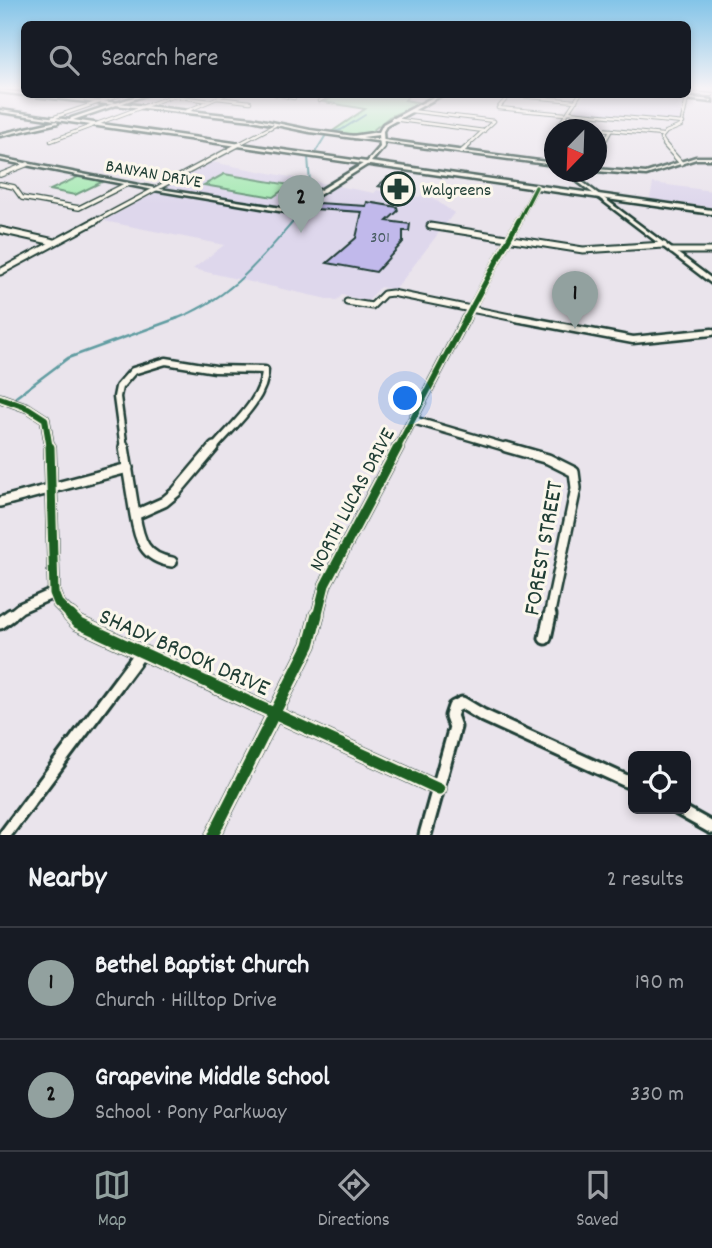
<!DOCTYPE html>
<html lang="en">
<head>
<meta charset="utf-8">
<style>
	:root { --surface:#171b24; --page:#242831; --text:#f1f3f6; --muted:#9ea1a6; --line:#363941; --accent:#92a19f }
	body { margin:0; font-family:Dekko,sans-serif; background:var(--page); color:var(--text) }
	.controls { position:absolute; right:21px; bottom:21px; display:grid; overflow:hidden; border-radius:10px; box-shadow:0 4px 10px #0003 }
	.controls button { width:63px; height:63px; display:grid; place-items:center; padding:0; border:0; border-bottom:2px solid var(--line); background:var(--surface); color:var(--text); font:35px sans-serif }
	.compass { position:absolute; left:544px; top:119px; width:63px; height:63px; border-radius:50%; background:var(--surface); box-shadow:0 4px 10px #0003; rotate:203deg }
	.you { position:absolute; left:406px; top:399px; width:24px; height:24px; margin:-18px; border:5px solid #fff; border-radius:50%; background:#1a73e8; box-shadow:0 0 0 10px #1a73e833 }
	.badge { display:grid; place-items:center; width:46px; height:46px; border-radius:50%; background:var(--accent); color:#111; font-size:23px; font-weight:700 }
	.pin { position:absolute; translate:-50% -58px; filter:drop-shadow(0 2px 4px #0008) }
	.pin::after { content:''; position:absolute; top:37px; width:24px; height:21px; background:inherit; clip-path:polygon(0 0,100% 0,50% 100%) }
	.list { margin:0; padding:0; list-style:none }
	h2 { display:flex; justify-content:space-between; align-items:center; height:91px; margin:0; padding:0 28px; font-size:30px }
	h2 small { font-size:23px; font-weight:400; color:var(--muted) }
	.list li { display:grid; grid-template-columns:46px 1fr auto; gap:21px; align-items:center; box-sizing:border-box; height:112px; padding:0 28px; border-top:2px solid var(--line) }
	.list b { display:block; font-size:26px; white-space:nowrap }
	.list p { margin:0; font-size:23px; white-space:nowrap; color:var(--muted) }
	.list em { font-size:23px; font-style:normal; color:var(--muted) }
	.icon { flex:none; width:38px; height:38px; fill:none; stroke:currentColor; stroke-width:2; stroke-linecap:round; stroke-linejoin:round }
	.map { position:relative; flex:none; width:712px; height:835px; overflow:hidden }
	.search { position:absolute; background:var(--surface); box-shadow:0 4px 10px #0003; left:21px; right:21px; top:21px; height:77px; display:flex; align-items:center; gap:18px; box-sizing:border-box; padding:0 24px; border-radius:10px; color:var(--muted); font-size:26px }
	.sheet { height:315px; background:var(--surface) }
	nav { display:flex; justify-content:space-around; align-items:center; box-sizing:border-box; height:98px; border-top:2px solid var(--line); background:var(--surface); font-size:19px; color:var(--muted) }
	nav a { display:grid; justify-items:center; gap:4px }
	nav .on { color:var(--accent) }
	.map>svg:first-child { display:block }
</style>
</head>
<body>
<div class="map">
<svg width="712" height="835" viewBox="0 0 712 835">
	<rect width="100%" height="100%" fill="#eae4ec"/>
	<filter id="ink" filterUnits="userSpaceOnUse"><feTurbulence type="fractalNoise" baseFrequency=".0143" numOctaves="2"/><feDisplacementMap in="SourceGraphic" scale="14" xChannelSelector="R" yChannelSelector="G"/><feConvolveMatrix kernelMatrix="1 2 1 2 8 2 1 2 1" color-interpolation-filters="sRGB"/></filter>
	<g filter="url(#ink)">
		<path fill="#ded7ec" d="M 585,95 L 627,95 L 683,100 L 679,121 L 573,112 Z
			M 212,162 L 374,193 L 377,190 L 419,197 L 424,192 L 454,213 L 395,290 L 380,287 L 368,301 L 342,295 L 336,301 L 193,269 L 224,245 L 104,221 Z
			M 653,183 L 712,191 L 712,207 L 650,199 Z"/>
		<path fill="#a6e9b3" stroke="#629374" stroke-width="2" d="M 405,94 L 409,95 L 405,100 L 421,103 L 389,117 L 366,136 L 330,133 L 365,109 L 324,102 L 337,95 Z
			M 224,174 L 290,185 L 273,197 L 204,185 Z
			M 82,175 L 104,181 L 75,195 L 50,190 Z"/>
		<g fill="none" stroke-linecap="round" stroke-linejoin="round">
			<path stroke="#609ca1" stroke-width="2" d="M 329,133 L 341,130 L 365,115
				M 316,151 L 326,135
				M 308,157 L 310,183
				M 173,320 C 231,299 260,260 299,215"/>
			<path stroke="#609ca1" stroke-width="2.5" d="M 16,397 L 68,358 L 178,318"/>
		</g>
		<path fill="#c1b9eb" stroke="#1f3d34" stroke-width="2" d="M 388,177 L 411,180 L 401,190 L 378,186 Z
			M 367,202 L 397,207 L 398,211 L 387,221 L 410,224 L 409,231 L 403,231 L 403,242 L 376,272 L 327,263 L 356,238 L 362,212 L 315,209 L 318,203 L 366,206 Z"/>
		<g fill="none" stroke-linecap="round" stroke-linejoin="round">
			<defs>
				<path id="minor-far5" d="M 688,93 L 712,95
					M 275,94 L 294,98
					M 496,94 L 576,101
					M 173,96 L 210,101
					M 509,96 L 498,108 L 566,114
					M 217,98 L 250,102
					M 319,101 L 331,94
					M 187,111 L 226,94
					M 411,111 L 494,121
					M 568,112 L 683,123
					M 52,118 L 123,94
					M 392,119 L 484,131
					M 559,125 L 662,135
					M 556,130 L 580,94
					M 548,140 L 554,131
					M 51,141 L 177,94
					M 235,146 L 275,125
					M 467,146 L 494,121
					M 602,146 L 611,130
					M 666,146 L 661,138 L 666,132 L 681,126 L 687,99"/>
				<path id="minor-far4" d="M 665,145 L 681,163
					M 601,147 L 605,145
					M 461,152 L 469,145
					M 0,175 L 28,164
					M 0,184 L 14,187 L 22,198 L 79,208 L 127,184
					M 94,222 L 238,145
					M 518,222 L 536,187"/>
				<path id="minor-far3" d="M 430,226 L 583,250 L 664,245
					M 0,230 L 54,242
					M 672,251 L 712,251
					M 0,272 L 97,220
					M 347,302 L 372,306 L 384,294 L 392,293 L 525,320
					M 465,320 L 519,220"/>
				<path id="minor-far2" d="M 516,318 L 633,340 L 712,332
					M 0,398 L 28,408 L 45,419 L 50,449
					M 413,420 L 512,449
					M 124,449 L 117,397 L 119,387 L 133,371 L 166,361 L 215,369 L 265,370 C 265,400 231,427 213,449
					M 397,449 L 466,318"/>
				<path id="minor-far1" d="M 50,447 L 54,593 L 58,603 L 72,617
					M 124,447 L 135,515
					M 506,447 L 548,459 L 574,472 L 576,488 L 549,617
					M 0,502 L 128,468
					M 135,515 C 139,540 144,558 172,562
					M 135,515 L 164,502 L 176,492 L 214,447
					M 9,617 L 20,608 L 54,593
					M 317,617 L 325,585 L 398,447"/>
				<path id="minor" d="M 70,615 L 78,623 L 439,789
					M 0,623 L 11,615
					M 545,638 L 550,615
					M 678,809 L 712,828
					M 5,835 L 141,653
					M 213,835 L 309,645 L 317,615
					M 425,835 L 455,727 L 451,716 L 454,707 L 462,703 L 482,715 L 633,784"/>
				<path id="tertiary" d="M 0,90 L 24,93 L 24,94 L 39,94 L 252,118 L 310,130 L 554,163 L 554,165 L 310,132 L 252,120 L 24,95 L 0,92 Z
					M 637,94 L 654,94 L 712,100 L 712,102 Z
					M 696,157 L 712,157 L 712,159 L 696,159 L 646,175 L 596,171 L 596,169 L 646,173 Z
					M 0,158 L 154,188 L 301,211 L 307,198 L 366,162 L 370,163 L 311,200 L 306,213 L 303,215 L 154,190 L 0,160 Z
					M 565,172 L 569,172 L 712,279 L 712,284 Z"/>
				<path id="secondary" d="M 143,94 L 149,94 L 73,120 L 367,162 L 380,147 L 379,135 L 354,138 L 352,136 L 379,132 L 383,124 L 439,94 L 444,94 L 386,126 L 383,131 L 384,147 L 371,162 L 712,210 L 712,214 L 0,112 L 0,110 L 70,120 L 71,118 Z
					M 57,121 L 58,123 L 0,136 L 0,134 Z"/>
			</defs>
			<use href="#minor-far5" stroke="#1f3d34" stroke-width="4.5"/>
			<use href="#minor-far4" stroke="#1f3d34" stroke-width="6"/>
			<use href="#minor-far3" stroke="#1f3d34" stroke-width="9"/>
			<use href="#minor-far2" stroke="#1f3d34" stroke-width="11"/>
			<use href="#minor-far1" stroke="#1f3d34" stroke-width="14"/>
			<use href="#minor" stroke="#1f3d34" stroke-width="17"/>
			<use href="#tertiary" stroke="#1f3d34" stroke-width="5"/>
			<use href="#secondary" stroke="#1f3d34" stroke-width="5"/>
			<use href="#minor-far5" stroke="#fbf7ec" stroke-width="2.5"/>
			<use href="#minor-far4" stroke="#fbf7ec" stroke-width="3.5"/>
			<use href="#minor-far3" stroke="#fbf7ec" stroke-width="5"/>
			<use href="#minor-far2" stroke="#fbf7ec" stroke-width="6"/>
			<use href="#minor-far1" stroke="#fbf7ec" stroke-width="9"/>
			<use href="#minor" stroke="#fbf7ec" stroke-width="11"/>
			<use href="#tertiary" fill="#fbf7ec" fill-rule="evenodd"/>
			<use href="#secondary" fill="#fbf7ec" fill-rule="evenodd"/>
			<defs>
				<path id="cycleway-far4" d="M 518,222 L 536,187"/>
				<path id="cycleway-far3" d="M 465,320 L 519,220"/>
				<path id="cycleway-far2" d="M 0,398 L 28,408 L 45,419 L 50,449
					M 397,449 L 466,318"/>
				<path id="cycleway-far1" d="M 50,447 L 54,593 L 58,603 L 72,617
					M 317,617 L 325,585 L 398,447"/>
				<path id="cycleway" d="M 70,615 L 78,623 L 439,789
					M 213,835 L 309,645 L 317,615"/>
			</defs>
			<use href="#cycleway-far4" stroke="#fbf7ec" stroke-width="6"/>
			<use href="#cycleway-far3" stroke="#fbf7ec" stroke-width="9"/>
			<use href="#cycleway-far2" stroke="#fbf7ec" stroke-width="10"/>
			<use href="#cycleway-far1" stroke="#fbf7ec" stroke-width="13"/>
			<use href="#cycleway" stroke="#fbf7ec" stroke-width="16"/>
			<use href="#cycleway-far4" stroke="#1b5e20" stroke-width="3.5"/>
			<use href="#cycleway-far3" stroke="#1b5e20" stroke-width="5"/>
			<use href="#cycleway-far2" stroke="#1b5e20" stroke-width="6"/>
			<use href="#cycleway-far1" stroke="#1b5e20" stroke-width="9"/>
			<use href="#cycleway" stroke="#1b5e20" stroke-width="11"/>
		</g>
	</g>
	<linearGradient id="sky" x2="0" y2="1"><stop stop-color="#83c4e8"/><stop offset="0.43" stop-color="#f6f3f6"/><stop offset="1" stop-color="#f6f3f6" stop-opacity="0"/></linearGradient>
	<rect width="712" height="205" fill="url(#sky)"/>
	<defs>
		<symbol id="pharmacy-ring" viewBox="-11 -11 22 22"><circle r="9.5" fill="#fbf7ec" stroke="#1f3d34" stroke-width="1.5"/><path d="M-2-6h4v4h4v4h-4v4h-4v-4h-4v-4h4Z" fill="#1f3d34"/></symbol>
	</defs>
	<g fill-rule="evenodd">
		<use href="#pharmacy-ring" x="379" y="170" width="38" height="38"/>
	</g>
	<g text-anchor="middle" stroke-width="6" stroke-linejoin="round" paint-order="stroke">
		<g font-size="16" fill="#485c62">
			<text x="380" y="242">301</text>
		</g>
		<g font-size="18" fill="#1f3d34" stroke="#fbf7ec">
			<text transform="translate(154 173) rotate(10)" y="6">BANYAN DRIVE</text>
		</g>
		<g font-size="18" fill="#1f3d34" stroke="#fbf7ec" text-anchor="start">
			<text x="422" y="195">Walgreens</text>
		</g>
		<g font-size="21" fill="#1f3d34" stroke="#fbf7ec">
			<text transform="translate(351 499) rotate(-62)" y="7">NORTH LUCAS DRIVE</text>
		</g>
		<g font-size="24" fill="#1f3d34" stroke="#fbf7ec">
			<text transform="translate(542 548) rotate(-80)" y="8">FOREST STREET</text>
			<text transform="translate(185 651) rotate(24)" y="8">SHADY BROOK DRIVE</text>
		</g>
	</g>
</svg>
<div class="controls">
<button><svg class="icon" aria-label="locate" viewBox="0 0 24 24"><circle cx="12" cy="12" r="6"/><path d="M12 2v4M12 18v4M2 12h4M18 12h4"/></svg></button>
</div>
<svg class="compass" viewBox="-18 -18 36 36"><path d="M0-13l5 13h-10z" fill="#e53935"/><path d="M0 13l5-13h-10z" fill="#9ea1a6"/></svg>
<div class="you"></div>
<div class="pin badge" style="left:575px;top:329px">1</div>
<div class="pin badge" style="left:301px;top:233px">2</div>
<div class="search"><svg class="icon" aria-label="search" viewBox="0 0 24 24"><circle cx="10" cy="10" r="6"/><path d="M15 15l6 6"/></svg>Search here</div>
</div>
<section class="sheet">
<h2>Nearby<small>2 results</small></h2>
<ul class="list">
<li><span class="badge">1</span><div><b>Bethel Baptist Church</b><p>Church · Hilltop Drive</p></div><em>190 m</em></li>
<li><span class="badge">2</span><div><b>Grapevine Middle School</b><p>School · Pony Parkway</p></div><em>330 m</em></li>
</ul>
</section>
<nav>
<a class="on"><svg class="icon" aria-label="map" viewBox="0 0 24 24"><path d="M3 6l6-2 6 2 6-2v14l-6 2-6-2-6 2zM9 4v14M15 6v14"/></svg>Map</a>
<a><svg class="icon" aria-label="directions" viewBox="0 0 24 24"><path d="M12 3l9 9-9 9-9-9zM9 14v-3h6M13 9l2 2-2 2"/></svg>Directions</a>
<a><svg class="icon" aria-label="saved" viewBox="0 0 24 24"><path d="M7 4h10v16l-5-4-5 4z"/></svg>Saved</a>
</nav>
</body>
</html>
